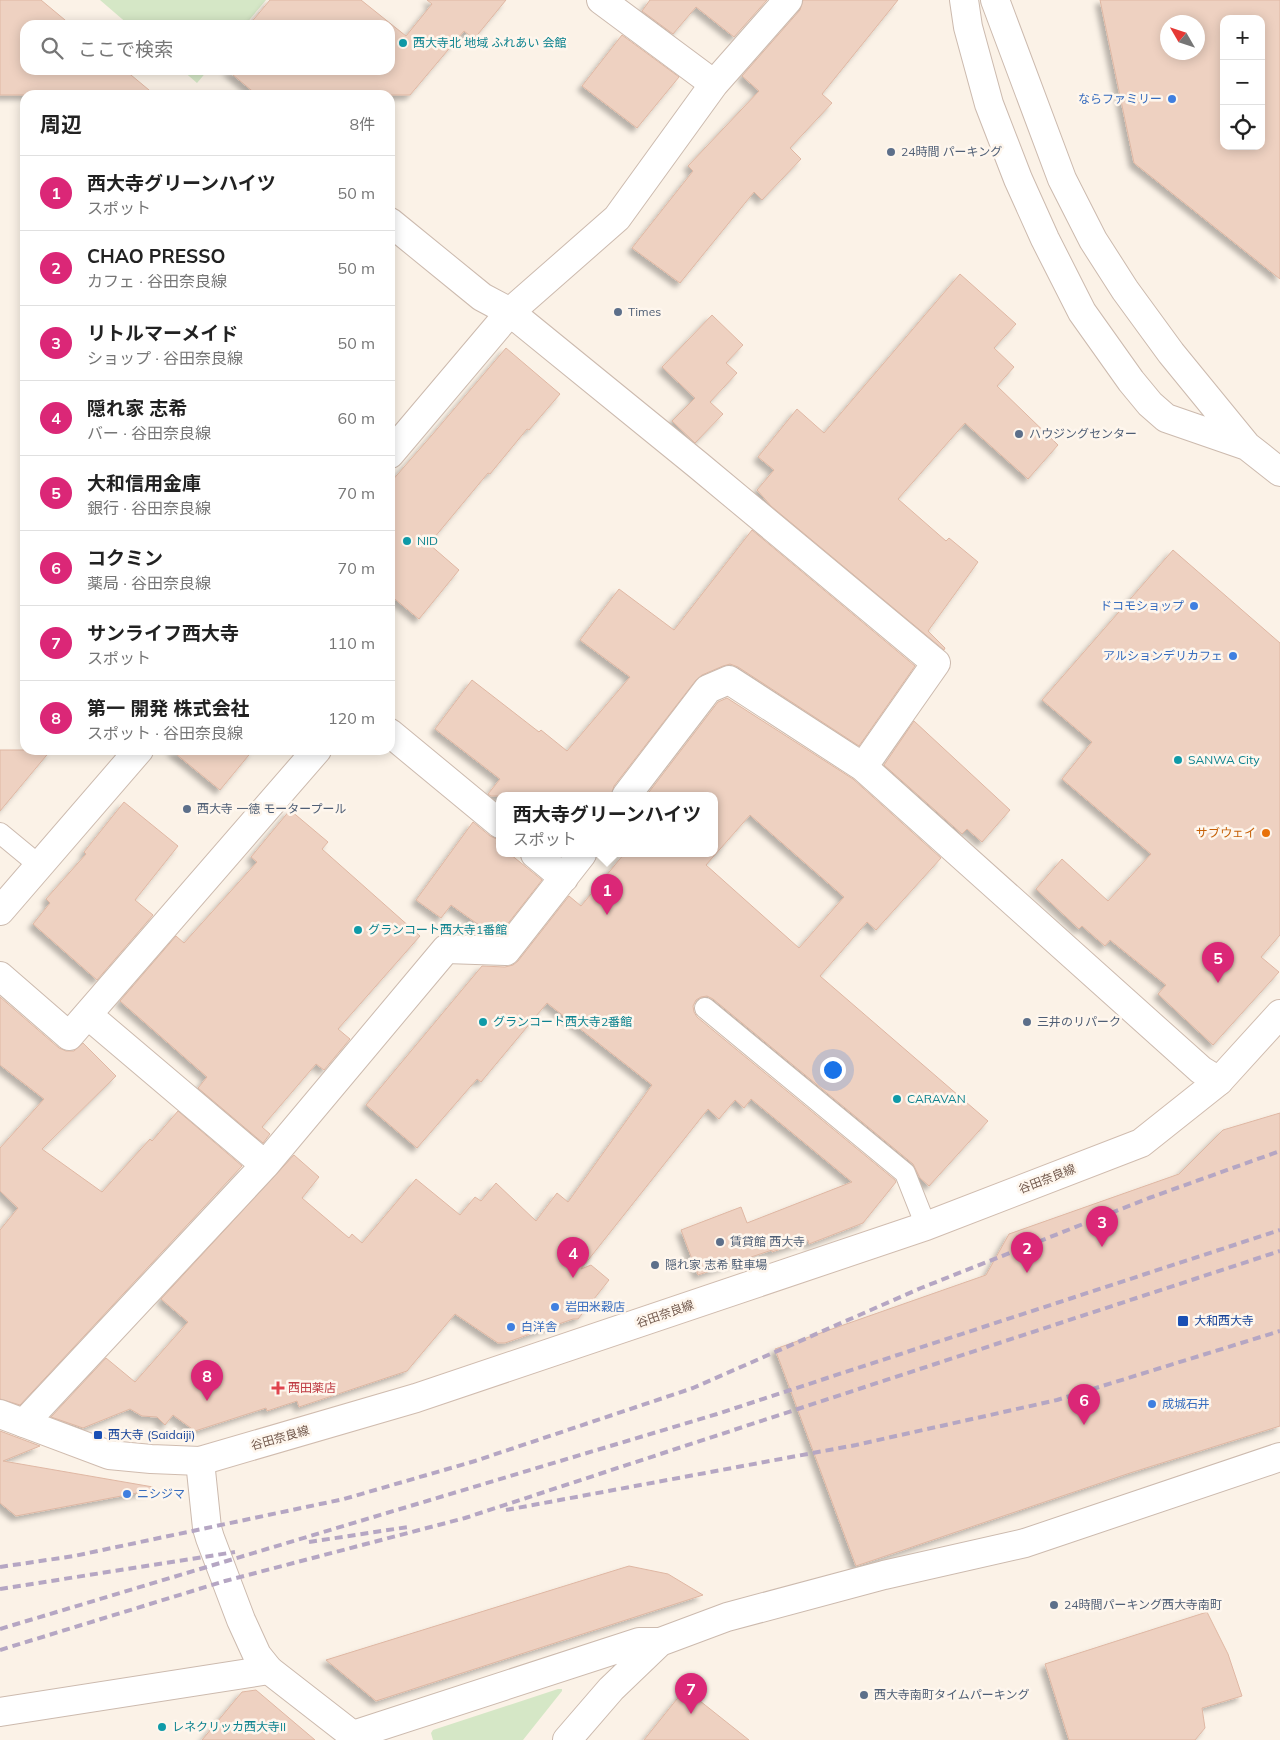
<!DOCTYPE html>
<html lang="ja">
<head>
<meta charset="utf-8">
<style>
	:root { --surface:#fff; --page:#f6f6f6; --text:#222; --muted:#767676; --line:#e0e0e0; --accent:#db2777 }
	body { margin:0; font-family:Mulish,"Noto Sans JP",sans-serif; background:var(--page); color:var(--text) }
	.controls { position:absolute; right:15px; top:15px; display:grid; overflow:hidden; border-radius:10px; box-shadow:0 2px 12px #0003 }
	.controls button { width:45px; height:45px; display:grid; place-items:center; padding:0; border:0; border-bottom:1px solid var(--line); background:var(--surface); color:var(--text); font:25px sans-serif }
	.compass { position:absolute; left:1160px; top:15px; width:45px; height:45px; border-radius:50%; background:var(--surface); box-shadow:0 2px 12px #0003; rotate:309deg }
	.you { position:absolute; left:832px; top:1069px; width:18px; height:18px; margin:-12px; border:4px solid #fff; border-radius:50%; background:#1a73e8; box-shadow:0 0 0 8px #1a73e833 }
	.badge { display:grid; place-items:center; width:32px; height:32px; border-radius:50%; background:var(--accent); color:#fff; font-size:16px; font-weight:700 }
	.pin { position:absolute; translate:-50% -41px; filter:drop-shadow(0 1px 2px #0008) }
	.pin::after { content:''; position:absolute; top:26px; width:18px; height:15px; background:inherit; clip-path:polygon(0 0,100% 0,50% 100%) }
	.popup { position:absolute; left:496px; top:792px; width:222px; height:65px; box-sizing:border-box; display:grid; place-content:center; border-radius:10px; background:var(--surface); filter:drop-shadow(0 1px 4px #0005); font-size:16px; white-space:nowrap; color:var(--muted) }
	.popup b { font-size:19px; color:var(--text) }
	.popup::after { content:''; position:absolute; left:50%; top:100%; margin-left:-10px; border:10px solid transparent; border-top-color:var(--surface) }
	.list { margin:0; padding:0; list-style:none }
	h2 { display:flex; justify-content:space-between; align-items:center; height:65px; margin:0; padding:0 20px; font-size:21px }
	h2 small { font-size:16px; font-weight:400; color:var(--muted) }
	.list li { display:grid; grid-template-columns:32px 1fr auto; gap:15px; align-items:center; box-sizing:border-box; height:75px; padding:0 20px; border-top:1px solid var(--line) }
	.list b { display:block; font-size:19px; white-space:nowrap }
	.list p { margin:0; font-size:16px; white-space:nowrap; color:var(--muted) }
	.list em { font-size:16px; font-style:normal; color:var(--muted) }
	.icon { flex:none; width:28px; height:28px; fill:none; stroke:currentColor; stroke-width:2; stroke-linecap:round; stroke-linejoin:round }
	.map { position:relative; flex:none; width:1280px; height:1740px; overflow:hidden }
	.search { position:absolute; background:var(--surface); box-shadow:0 2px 12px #0003; left:20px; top:20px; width:375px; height:55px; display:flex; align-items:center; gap:12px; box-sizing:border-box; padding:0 18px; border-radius:15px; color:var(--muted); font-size:19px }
	.panel { position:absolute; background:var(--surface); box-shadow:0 2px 12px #0003; left:20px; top:90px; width:375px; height:665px; border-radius:15px }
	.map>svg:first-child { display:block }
</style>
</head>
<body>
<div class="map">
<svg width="1280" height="1740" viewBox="0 0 1280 1740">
	<defs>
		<filter id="shadow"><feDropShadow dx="-4.5" dy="4.5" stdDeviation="2.5" flood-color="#0004"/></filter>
	</defs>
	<rect width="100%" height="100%" fill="#fbf2e7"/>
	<path fill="#d5e7c6" d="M 100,0 L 266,0 L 245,25 L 129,25 Z
		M 182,70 L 208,70 L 197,83 Z
		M 558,1689 L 562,1689 L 562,1691 L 523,1740 L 433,1740 L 431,1733 L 433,1730 Z"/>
	<path fill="#eed1c1" stroke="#dfb7a3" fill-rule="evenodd" filter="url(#shadow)" d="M 0,0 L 41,0 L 71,25 L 25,25 L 25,70 L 125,70 L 155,95 L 0,95 Z
		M 270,0 L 361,0 L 406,36 L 432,4 L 427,0 L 506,0 L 474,39 L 464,31 L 410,95 L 257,95 L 227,70 L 390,70 L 390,25 L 249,25 Z
		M 650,0 L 767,0 L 734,37 L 696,7 L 673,34 L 642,11 Z
		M 803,0 L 898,0 L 822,94 L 832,103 L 790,148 L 801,159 L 762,200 L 754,192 L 680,283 L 632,248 L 693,171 L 688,166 L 759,91 L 742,76 L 800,10 Z
		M 1100,0 L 1280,0 L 1280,279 L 1134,163 ZM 1224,19 L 1261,19 L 1261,146 L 1224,146 ZM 1168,22 L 1198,22 L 1198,52 L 1168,52 Z
		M 622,35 L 679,77 L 637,128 L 582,86 Z
		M 960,274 L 1016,324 L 994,348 L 1014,367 L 997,386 L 1058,445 L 1028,479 L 965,423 L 898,499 L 946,541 L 949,538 L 978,562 L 928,631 L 945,648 L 944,650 L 771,506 L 757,490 L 774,470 L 758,457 L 797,409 L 824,433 Z
		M 712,315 L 743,345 L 726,363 L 737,373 L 710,402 L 723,414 L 695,443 L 672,421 L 695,398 L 662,367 Z
		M 506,348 L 560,394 L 529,430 L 527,429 L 490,474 L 488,473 L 429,544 L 459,570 L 419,619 L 390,595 L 390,483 L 432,435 Z
		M 752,530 L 915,666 L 859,746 L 738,667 L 730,664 L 723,666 L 702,675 L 696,680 L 614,786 L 611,796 L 491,796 L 488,794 L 500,779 L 435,729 L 472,680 L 539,732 L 541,730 L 567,751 L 630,677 L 580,640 L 619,589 L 674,630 Z
		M 1173,550 L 1280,643 L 1280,935 L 1261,957 L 1279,972 L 1213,1045 L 1158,994 L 1166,985 L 1110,940 L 1105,946 L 1082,926 L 1079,929 L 1036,889 L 1062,859 L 1108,901 L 1151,854 L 1062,779 L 1092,742 L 1042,700 Z
		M 727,698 L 853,779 L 941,858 L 876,930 L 867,922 L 820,976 L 988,1121 L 929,1186 L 920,1178 L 913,1164 L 713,999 L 707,996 L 701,997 L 696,1000 L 693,1006 L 694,1012 L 697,1017 L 895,1180 L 896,1182 L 863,1223 L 809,1244 L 808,1240 L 772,1252 L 772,1250 L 698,1275 L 681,1230 L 741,1207 L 747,1223 L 852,1182 L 751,1099 L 744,1108 L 735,1100 L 719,1119 L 708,1109 L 581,1269 L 591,1265 L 609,1280 L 578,1319 L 573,1319 L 505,1343 L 498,1343 L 455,1314 L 407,1371 L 299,1407 L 297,1401 L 267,1411 L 266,1408 L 195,1431 L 173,1415 L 165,1425 L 157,1417 L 142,1416 L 130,1409 L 83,1428 L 51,1417 L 106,1358 L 135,1382 L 188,1322 L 161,1299 L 294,1155 L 319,1177 L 302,1198 L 349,1238 L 352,1234 L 362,1243 L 416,1179 L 460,1215 L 475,1197 L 481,1201 L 496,1183 L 536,1221 L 557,1193 L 568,1202 L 652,1085 L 547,1003 L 481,1082 L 477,1079 L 417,1148 L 366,1105 L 482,966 L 505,967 L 513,965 L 518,961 L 569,896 L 581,906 L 624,854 L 714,854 L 714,796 L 646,796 L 718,702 ZM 750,815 L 844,897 L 799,948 L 706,865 Z
		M 914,721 L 1010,810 L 982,842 L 967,829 L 962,834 L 884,765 Z
		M 0,750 L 51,750 L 0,811 Z
		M 171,750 L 253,750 L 220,790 Z
		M 124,802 L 178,846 L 135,900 L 153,915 L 97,980 L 33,924 L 50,903 L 46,899 L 86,854 L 84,852 Z
		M 290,810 L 328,842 L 322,849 L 420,936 L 338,1029 L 350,1039 L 324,1070 L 316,1064 L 262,1127 L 270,1134 L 263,1143 L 198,1088 L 207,1077 L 120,1001 L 176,936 L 184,943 L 257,862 L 251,857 Z
		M 473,822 L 490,836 L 499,840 L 496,844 L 500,846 L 500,854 L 510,854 L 542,880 L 499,935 L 493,935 L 451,905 L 441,918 L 416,900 Z
		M 0,997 L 59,1048 L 66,1051 L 74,1051 L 83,1043 L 116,1076 L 42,1149 L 102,1192 L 150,1139 L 152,1141 L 178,1111 L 242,1166 L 20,1405 L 0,1399 L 0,1230 L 18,1208 L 0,1191 L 0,1148 L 44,1099 L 0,1065 Z
		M 1280,1113 L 1280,1426 L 1130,1473 L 856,1566 L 775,1349 L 986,1275 L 1009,1234 L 1179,1174 L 1223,1130 Z
		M 0,1431 L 40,1446 L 3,1461 L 153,1487 L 153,1490 L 16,1516 L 0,1503 Z
		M 629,1566 L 668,1574 L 703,1595 L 376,1701 L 326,1660 Z
		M 1207,1612 L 1228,1654 L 1242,1696 L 1202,1708 L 1205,1728 L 1195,1740 L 1069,1740 L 1045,1664 Z
		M 685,1689 L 749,1740 L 644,1740 Z
		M 256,1690 L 315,1740 L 202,1740 L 242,1692 Z"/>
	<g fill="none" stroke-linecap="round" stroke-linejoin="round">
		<defs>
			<path id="service" d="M 0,833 L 40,866
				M 705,1008 L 905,1173 L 926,1226"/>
			<path id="minor" d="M 601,0 L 714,84
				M 390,222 L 482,297 L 510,312 L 698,465 L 936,663 L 863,767 L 1201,1070 L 1219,1081
				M 390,454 L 510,312 L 617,218 L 714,84 L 788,0
				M 390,733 L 500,824
				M 626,796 L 708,689 L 729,680 L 863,767
				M 535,854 L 564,878
				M 0,911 L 139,750
				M 0,976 L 69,1036 L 317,750
				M 88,1015 L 265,1165
				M 24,1423 L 265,1165 L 446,949 L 506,951 L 582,854
				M 0,1712 L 269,1670"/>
			<path id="tertiary" d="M 964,0 L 968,27 L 989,104 L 1018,179 L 1045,239 L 1082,312 L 1131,381 L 1150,404 L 1166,418 L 1247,446
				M 995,0 L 1062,179 L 1093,240 L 1125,290 L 1171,353 L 1247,446 L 1280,472
				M 200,1461 L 207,1528 L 210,1538 L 241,1620 L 257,1655 L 269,1670 L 359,1740
				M 353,1735 L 639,1642 L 660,1642 L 727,1617 L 884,1575 L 1025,1543 L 1280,1457
				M 567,1740 L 611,1689 L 660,1642"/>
			<path id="secondary" d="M 0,1414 L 109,1455 L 151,1459 L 200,1461 L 416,1398 L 926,1226 L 1141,1143 L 1219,1081 L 1280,1014"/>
		</defs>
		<use href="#service" stroke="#ccbaae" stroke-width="22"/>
		<use href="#minor" stroke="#ccbaae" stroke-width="30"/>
		<use href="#tertiary" stroke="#ccbaae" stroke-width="30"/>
		<use href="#secondary" stroke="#d0bcaf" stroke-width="30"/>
		<use href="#service" stroke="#fff" stroke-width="20"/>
		<use href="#minor" stroke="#fff" stroke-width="28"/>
		<use href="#tertiary" stroke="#fff" stroke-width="28"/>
		<use href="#secondary" stroke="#fff" stroke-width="28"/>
		<path stroke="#b5a6c3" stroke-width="4" stroke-dasharray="8 5" stroke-linecap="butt" d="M 506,1510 L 856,1445 L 1057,1400 L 1280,1331
			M 309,1542 L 408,1527
			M 0,1567 L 74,1556 L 344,1499 L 475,1461 L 693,1388 L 921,1288 L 1149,1198 L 1280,1151
			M 0,1589 L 235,1552
			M 0,1629 L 717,1414 L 1280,1230
			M 0,1650 L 225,1581 L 465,1518 L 1280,1251"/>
	</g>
	<g fill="#0f9aa8" stroke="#fef6ed" stroke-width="2">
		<circle cx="403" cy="43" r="5"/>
		<circle cx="407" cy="541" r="5"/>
		<circle cx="1178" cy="760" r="5"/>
		<circle cx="358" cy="930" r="5"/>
		<circle cx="483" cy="1022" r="5"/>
		<circle cx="897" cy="1099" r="5"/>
		<circle cx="162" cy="1727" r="5"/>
	</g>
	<g fill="#3f7fe0" stroke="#fef6ed" stroke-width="2">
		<circle cx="1172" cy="99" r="5"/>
		<circle cx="1194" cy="606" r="5"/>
		<circle cx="1233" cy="656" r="5"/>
		<circle cx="555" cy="1307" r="5"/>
		<circle cx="511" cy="1327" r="5"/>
		<circle cx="1152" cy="1404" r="5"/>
		<circle cx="127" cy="1494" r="5"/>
	</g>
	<g fill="#5c6f8a" stroke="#fef6ed" stroke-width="2">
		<circle cx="891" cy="152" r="5"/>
		<circle cx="618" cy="312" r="5"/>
		<circle cx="1019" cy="434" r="5"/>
		<circle cx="187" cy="809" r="5"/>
		<circle cx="1027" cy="1022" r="5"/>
		<circle cx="720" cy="1242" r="5"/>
		<circle cx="655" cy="1265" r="5"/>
		<circle cx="1054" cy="1605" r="5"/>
		<circle cx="864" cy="1695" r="5"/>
	</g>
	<circle fill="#e8710a" stroke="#fef6ed" stroke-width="2" cx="1266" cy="833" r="5"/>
	<g fill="#1a4fb4" stroke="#fef6ed" stroke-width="2">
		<rect x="1177" y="1315" width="12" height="12" rx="2.5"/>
		<rect x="93" y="1430" width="10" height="10" rx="2.5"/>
	</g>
	<path fill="#e0444e" stroke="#fef6ed" stroke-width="2" d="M275.5 1380.5h5v5h5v5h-5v5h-5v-5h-5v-5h5z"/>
	<g text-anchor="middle" stroke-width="5" stroke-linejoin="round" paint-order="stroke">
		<g font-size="12" fill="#0d838f" stroke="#fef6ed" text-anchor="start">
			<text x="413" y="47">西大寺北 地域 ふれあい 会館</text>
			<text x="417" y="545">NID</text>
			<text x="1188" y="764">SANWA City</text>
			<text x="368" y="934">グランコート西大寺1番館</text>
			<text x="493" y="1026">グランコート西大寺2番館</text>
			<text x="907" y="1103">CARAVAN</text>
			<text x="172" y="1731">レネクリッカ西大寺II</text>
		</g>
		<g font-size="12" fill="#366cbe" stroke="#fef6ed" text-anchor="start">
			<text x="1162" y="103" text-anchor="end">ならファミリー</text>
			<text x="1184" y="610" text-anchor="end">ドコモショップ</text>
			<text x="1223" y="660" text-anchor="end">アルションデリカフェ</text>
			<text x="565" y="1311">岩田米穀店</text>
			<text x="521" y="1331">白洋舎</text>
			<text x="1162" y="1408">成城石井</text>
			<text x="137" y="1498">ニシジマ</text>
		</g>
		<g font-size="12" fill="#4e5e75" stroke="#fef6ed" text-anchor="start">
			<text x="901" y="156">24時間 パーキング</text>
			<text x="628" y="316">Times</text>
			<text x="1029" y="438">ハウジングセンター</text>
			<text x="197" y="813">西大寺 一徳 モータープール</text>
			<text x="1037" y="1026">三井のリパーク</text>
			<text x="730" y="1246">賃貸館 西大寺</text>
			<text x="665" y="1269">隠れ家 志希 駐車場</text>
			<text x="1064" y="1609">24時間パーキング西大寺南町</text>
			<text x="874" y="1699">西大寺南町タイムパーキング</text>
		</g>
		<g font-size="12" fill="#c56008" stroke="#fef6ed" text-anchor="end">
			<text x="1256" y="837">サブウェイ</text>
		</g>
		<g font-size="12" fill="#72594d" stroke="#fef6ed">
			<text transform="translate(1047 1179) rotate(-21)" y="4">谷田奈良線</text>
			<text transform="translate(665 1314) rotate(-19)" y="4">谷田奈良線</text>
			<text transform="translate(280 1438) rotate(-16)" y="4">谷田奈良線</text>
		</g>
		<g font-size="12" fill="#164399" stroke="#fef6ed" text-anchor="start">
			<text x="1194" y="1325">大和西大寺</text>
			<text x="108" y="1439">西大寺 (Saidaiji)</text>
		</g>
		<g font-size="12" fill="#be3a42" stroke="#fef6ed" text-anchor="start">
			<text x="288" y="1392">西田薬店</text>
		</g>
	</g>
</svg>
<div class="controls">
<button>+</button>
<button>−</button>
<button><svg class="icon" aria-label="locate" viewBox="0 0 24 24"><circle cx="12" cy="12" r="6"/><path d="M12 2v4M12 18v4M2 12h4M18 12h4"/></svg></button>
</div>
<svg class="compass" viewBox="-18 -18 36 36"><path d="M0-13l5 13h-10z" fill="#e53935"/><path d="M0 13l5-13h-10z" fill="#767676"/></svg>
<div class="you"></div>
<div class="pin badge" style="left:607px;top:915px">1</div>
<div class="popup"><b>西大寺グリーンハイツ</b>スポット</div>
<div class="pin badge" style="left:1027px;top:1273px">2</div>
<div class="pin badge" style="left:1102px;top:1247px">3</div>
<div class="pin badge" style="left:573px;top:1278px">4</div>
<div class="pin badge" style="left:1218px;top:983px">5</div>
<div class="pin badge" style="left:1084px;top:1425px">6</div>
<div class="pin badge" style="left:691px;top:1714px">7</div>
<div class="pin badge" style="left:207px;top:1401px">8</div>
<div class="search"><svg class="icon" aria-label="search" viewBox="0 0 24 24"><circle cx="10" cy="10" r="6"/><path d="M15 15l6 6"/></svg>ここで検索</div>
<section class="panel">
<h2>周辺<small>8件</small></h2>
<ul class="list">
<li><span class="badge">1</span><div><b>西大寺グリーンハイツ</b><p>スポット</p></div><em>50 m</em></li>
<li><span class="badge">2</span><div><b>CHAO PRESSO</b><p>カフェ · 谷田奈良線</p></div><em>50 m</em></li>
<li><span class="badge">3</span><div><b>リトルマーメイド</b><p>ショップ · 谷田奈良線</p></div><em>50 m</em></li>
<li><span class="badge">4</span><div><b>隠れ家 志希</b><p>バー · 谷田奈良線</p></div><em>60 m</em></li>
<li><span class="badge">5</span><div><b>大和信用金庫</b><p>銀行 · 谷田奈良線</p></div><em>70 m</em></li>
<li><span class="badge">6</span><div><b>コクミン</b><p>薬局 · 谷田奈良線</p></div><em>70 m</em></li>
<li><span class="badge">7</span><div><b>サンライフ西大寺</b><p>スポット</p></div><em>110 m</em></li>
<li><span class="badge">8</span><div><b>第一 開発 株式会社</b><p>スポット · 谷田奈良線</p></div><em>120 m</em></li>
</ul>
</section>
</div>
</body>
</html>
